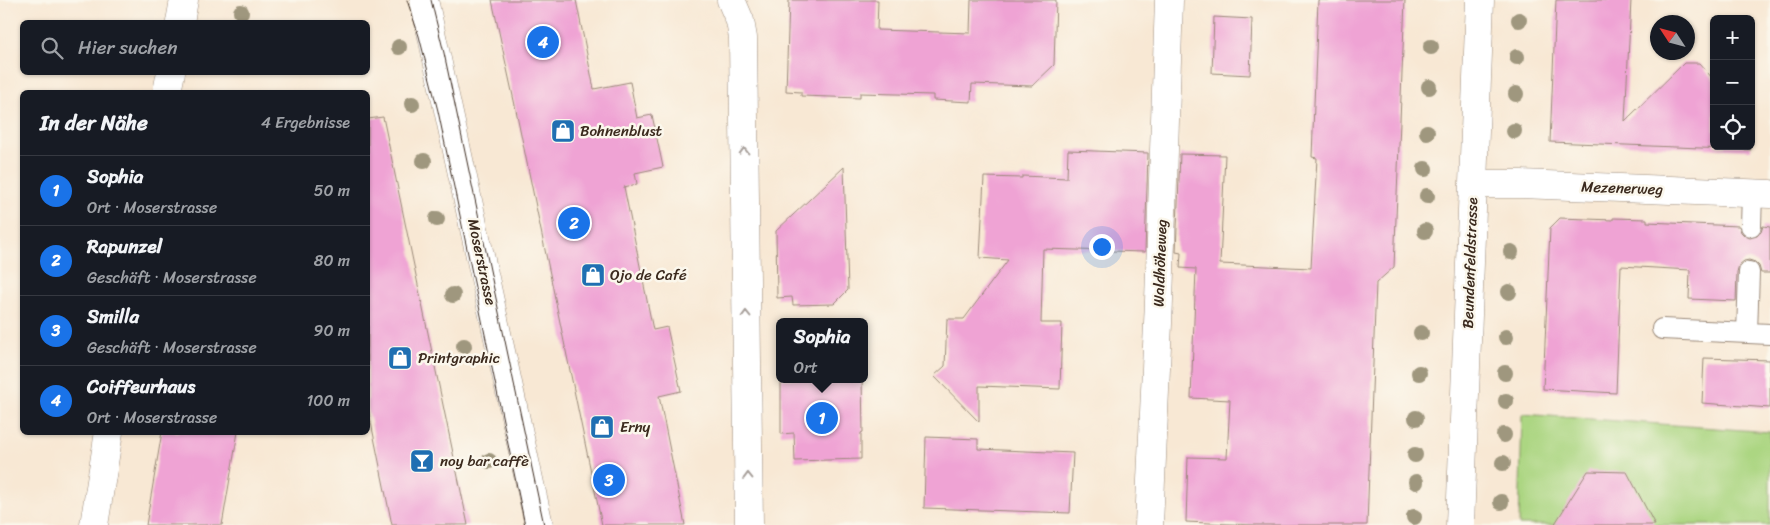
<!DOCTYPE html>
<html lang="de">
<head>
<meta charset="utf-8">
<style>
	:root { --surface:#171b24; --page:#242831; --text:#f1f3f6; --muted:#9ea1a6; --line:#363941; --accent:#1a73e8 }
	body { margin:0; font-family:Sriracha,sans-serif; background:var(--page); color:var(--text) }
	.controls { position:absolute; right:15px; top:15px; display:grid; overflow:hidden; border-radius:8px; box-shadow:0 1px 4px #0004 }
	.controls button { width:45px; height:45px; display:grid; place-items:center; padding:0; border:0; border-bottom:1px solid var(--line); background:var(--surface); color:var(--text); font:25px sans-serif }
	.compass { position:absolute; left:1650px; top:15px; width:45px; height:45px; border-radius:50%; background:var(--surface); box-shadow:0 1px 4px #0004; rotate:306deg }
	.you { position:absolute; left:1101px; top:246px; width:18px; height:18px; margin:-12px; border:4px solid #fff; border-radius:50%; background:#1a73e8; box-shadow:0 0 0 8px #1a73e833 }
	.badge { display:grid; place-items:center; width:32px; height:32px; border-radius:50%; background:var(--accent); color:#fff; font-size:16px; font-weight:700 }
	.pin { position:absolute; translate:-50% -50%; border:2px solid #fff; box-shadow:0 1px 5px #0006 }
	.popup { position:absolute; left:776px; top:318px; width:92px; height:65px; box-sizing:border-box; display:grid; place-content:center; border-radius:8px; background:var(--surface); filter:drop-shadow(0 1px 4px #0005); font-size:16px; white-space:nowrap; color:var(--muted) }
	.popup b { font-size:19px; color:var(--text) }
	.popup::after { content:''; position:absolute; left:50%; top:100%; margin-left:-10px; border:10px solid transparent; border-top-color:var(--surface) }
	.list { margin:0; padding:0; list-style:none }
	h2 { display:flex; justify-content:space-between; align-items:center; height:65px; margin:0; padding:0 20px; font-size:21px }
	h2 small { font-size:16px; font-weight:400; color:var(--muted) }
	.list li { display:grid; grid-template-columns:32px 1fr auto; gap:15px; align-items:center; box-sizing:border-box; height:70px; padding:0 20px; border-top:1px solid var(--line) }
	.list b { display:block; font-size:19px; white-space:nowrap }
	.list p { margin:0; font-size:16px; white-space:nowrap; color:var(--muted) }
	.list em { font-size:16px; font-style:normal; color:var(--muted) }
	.icon { flex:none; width:28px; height:28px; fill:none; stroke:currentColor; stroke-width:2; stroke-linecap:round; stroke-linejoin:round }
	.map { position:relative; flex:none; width:1770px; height:525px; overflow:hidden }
	.search { position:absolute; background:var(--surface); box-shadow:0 1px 4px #0004; left:20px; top:20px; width:350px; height:55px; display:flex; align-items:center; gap:12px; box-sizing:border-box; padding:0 18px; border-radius:8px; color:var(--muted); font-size:19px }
	.panel { position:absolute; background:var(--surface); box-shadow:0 1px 4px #0004; left:20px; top:90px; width:350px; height:345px; border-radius:8px }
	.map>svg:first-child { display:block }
</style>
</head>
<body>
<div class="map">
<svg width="1770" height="525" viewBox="0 0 1770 525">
	<rect width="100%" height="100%" fill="#fbf7ec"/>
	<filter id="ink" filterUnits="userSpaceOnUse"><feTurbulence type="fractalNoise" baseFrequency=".02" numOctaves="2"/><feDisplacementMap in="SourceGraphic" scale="10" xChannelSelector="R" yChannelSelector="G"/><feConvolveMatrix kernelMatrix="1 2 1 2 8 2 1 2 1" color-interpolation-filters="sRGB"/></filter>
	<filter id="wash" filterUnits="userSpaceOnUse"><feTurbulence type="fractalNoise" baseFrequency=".0096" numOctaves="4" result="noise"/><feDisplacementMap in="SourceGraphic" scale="20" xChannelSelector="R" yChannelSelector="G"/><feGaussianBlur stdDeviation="1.12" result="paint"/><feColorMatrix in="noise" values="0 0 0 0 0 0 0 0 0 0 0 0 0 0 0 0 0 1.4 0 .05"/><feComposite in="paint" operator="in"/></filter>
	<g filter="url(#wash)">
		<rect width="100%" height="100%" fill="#f8e8d4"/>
		<path fill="#acd682" stroke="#748050" d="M 1522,414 L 1770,432 L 1770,525 L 1519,525 Z"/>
		<g id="blocks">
			<path fill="#efa3d4" d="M 492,0 L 576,0 L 594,89 L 630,82 L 637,118 L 652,115 L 663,167 L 635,173 L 637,184 L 624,187 L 653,330 L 667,327 L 681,391 L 659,396 L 685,525 L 602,525 L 516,110 Z
				M 789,0 L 878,0 L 877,30 L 970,33 L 971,0 L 1056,0 L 1054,65 L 1032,86 L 972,84 L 971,102 L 933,100 L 933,95 L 860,93 L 860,98 L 801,96 L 801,92 L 786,91 Z
				M 1318,0 L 1405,0 L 1394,267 L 1376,283 L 1367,525 L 1254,525 L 1186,522 L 1188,457 L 1227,458 L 1230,400 L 1191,398 L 1196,269 L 1180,268 L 1181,253 L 1176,252 L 1180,154 L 1225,155 L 1220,264 L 1311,268 L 1317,158 L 1312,157 Z
				M 1556,0 L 1631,0 L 1625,121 L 1684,63 L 1699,63 L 1714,80 L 1714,146 L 1751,146 L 1751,150 L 1550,142 Z
				M 1214,17 L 1252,19 L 1250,75 L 1212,73 Z
				M 383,117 L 468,525 L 392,525 L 368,408 L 368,119 Z
				M 1068,150 L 1148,153 L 1145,252 L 1043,249 L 1041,323 L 1062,323 L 1060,389 L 979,386 L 979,422 L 934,376 L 945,366 L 947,319 L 964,319 L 1008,260 L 980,258 L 984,177 L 1022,178 L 1022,176 L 1067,178 Z
				M 844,167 L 848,290 L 834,304 L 793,305 L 792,297 L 777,298 L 776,231 Z
				M 1560,218 L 1613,220 L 1613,218 L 1647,219 L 1647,222 L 1739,226 L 1741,232 L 1745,236 L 1750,238 L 1757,236 L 1761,232 L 1763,226 L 1770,227 L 1770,273 L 1761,273 L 1759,266 L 1755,262 L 1749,260 L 1744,261 L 1739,265 L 1737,272 L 1736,301 L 1689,299 L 1690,270 L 1621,266 L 1616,393 L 1543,389 L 1550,228 Z
				M 1704,358 L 1770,360 L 1770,408 L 1702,403 Z
				M 781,379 L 862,379 L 863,432 L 861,433 L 861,459 L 795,461 L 794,433 L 781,434 Z
				M 162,432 L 238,432 L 222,525 L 146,525 Z
				M 926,437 L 978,439 L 978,449 L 1073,453 L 1070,513 L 924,508 Z
				M 1588,471 L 1627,472 L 1655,525 L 1554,525 Z"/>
		</g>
	</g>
	<g filter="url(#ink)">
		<use href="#blocks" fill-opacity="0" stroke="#9a8979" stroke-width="1"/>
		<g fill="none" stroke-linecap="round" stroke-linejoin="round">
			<defs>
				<path id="lane" d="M 1751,226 L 1752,193
					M 1662,329 L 1770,334
					M 1747,333 L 1749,272"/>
				<path id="street" d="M 731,0 L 740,21 L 743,38 L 749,525
					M 180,22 L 184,0
					M 167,92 L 171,72
					M 1473,184 L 1521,184 L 1770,194
					M 94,525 L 109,432
					M 1149,525 L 1159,301 L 1169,0
					M 1460,525 L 1480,0"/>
				<path id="secondary" d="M 424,0 L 539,525"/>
			</defs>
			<use href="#lane" stroke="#9a8979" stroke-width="22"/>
			<use href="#street" stroke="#9a8979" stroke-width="29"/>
			<use href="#secondary" stroke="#9a8979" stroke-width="29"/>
			<use href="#lane" stroke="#fff" stroke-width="20"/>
			<use href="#street" stroke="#fff" stroke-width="28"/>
			<use href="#secondary" stroke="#fff" stroke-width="28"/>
			<path stroke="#3b2a1e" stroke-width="1" d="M 407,0 L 419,36 L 438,111 L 525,525
				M 431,0 L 444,53 L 544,525"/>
		</g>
		<g fill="#9f977e">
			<circle cx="241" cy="12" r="8"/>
			<circle cx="1519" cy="20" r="8"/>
			<circle cx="399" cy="47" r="8"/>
			<circle cx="1431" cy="47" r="8"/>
			<circle cx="1517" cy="57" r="8"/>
			<circle cx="1429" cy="87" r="8"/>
			<circle cx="1516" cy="94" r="8"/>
			<circle cx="412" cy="104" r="8"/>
			<circle cx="1514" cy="131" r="8"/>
			<circle cx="1427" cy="132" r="8"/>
			<circle cx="424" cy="161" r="8"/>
			<circle cx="1425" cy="169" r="8"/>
			<circle cx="1427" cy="196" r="8"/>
			<circle cx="437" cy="219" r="8"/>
			<circle cx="1425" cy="231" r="8"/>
			<circle cx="1511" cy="252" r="8"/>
			<circle cx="1509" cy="292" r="8"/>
			<circle cx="453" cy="295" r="8"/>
			<circle cx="1421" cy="333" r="8"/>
			<circle cx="1506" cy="337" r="8"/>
			<circle cx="464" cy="346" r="8"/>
			<circle cx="1419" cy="373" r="8"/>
			<circle cx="1505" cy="373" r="8"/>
			<circle cx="1506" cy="401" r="8"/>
			<circle cx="1416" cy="418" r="8"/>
			<circle cx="1504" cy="435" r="8"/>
			<circle cx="1415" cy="455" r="8"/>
			<circle cx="489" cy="461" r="8"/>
			<circle cx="1503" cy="463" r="8"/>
			<circle cx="1416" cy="482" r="8"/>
			<circle cx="1501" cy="502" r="8"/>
			<circle cx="1414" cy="517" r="8"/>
		</g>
		<defs><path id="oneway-chevron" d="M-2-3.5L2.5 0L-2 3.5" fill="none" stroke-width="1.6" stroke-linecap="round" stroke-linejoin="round" transform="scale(1.25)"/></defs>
		<g stroke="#a79f9a">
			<use href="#oneway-chevron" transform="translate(744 151) rotate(-91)"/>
			<use href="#oneway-chevron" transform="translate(746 314) rotate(-91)"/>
			<use href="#oneway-chevron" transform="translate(748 476) rotate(-91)"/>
		</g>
	</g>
	<defs>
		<symbol id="shop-square" viewBox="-11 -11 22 22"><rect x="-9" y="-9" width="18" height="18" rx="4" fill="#1f6fb2" stroke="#fbf7ec"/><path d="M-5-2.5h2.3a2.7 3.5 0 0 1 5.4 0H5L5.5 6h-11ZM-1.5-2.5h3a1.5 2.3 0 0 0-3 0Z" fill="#fff"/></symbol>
		<symbol id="bar-square" viewBox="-11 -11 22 22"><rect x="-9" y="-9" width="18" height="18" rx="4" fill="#1f6fb2" stroke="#fbf7ec"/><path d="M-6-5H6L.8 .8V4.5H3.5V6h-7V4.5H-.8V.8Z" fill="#fff"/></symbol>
	</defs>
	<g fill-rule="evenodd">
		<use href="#shop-square" x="549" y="117" width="28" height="28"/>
		<use href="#shop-square" x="579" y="261" width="28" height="28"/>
		<use href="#shop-square" x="386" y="344" width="28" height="28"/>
		<use href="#shop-square" x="588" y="413" width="28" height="28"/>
		<use href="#bar-square" x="408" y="447" width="28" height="28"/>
	</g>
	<g text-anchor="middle" stroke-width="5" stroke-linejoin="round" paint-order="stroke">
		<g font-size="15" fill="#3b2a1e" stroke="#fbf7ec" text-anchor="start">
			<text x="580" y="136">Bohnenblust</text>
			<text x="610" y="280">Ojo de Café</text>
			<text x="418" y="363">Printgraphic</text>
			<text x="620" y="432">Erny</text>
			<text x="440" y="466">noy bar caffè</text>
		</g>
		<g font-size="15" fill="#3b2a1e" stroke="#fbf7ec">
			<text transform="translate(1622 188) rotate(2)" y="5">Mezenerweg</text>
			<text transform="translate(482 262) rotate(78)" y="5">Moserstrasse</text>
			<text transform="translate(1160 263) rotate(-88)" y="5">Waldhöheweg</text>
			<text transform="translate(1470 263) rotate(-88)" y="5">Beundenfeldstrasse</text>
		</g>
	</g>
</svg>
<div class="controls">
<button>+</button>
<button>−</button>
<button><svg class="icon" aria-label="locate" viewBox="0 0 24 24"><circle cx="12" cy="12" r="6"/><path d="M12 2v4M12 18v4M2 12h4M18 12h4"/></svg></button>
</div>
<svg class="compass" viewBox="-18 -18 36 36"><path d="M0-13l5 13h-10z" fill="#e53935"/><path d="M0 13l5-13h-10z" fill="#9ea1a6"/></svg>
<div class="you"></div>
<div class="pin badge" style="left:822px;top:418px">1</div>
<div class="popup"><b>Sophia</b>Ort</div>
<div class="pin badge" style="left:574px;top:223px">2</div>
<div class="pin badge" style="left:609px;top:480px">3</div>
<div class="pin badge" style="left:543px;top:42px">4</div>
<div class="search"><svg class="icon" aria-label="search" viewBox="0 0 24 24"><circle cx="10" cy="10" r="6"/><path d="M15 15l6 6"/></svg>Hier suchen</div>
<section class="panel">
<h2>In der Nähe<small>4 Ergebnisse</small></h2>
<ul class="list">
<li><span class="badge">1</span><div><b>Sophia</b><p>Ort · Moserstrasse</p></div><em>50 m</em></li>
<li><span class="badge">2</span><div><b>Rapunzel</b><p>Geschäft · Moserstrasse</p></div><em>80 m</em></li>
<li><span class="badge">3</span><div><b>Smilla</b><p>Geschäft · Moserstrasse</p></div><em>90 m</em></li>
<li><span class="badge">4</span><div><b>Coiffeurhaus</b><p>Ort · Moserstrasse</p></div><em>100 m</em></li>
</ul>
</section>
</div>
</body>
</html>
